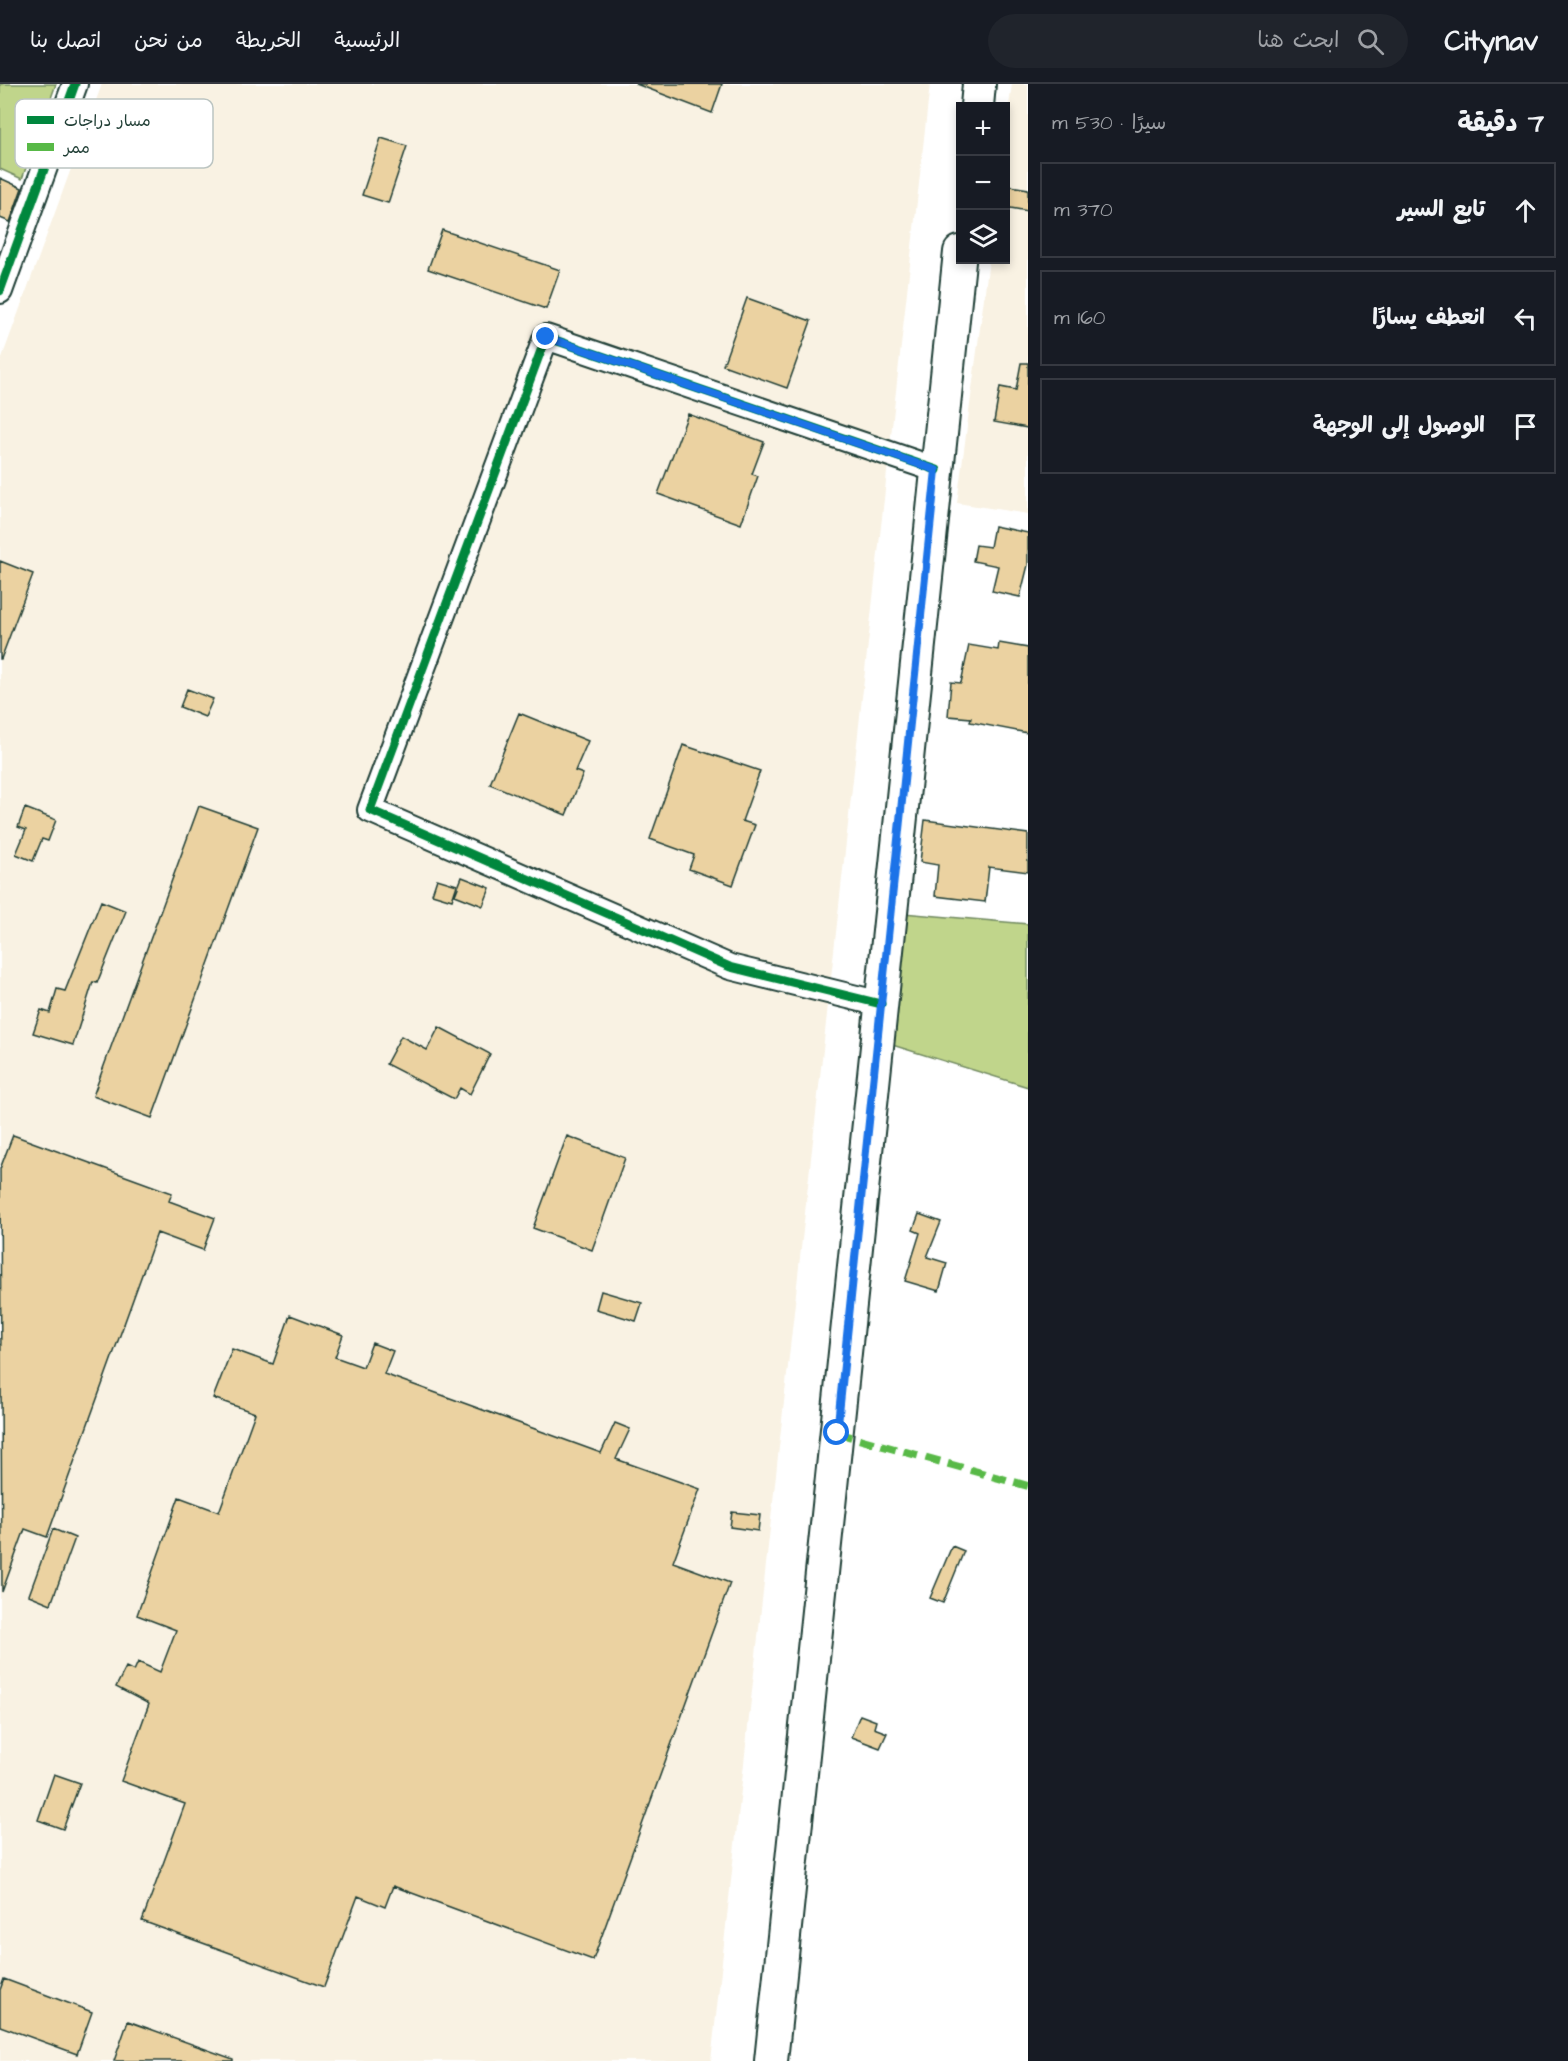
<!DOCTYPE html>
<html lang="ar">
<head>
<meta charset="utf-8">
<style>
	:root { --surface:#171b24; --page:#20242c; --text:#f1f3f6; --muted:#9ea1a6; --line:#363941 }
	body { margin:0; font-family:"Architects Daughter","Playpen Sans Arabic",sans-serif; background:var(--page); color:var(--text); direction:rtl }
	.controls { position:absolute; right:18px; top:18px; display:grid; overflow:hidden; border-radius:0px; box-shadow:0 3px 9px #0003 }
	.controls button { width:54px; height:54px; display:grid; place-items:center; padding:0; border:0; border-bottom:2px solid var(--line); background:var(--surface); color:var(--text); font:30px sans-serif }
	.stop { position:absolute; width:18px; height:18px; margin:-14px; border:4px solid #1a73e8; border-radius:50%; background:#fff }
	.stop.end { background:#1a73e8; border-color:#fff; box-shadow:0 2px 6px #0008 }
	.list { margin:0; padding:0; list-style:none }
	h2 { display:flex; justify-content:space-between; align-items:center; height:78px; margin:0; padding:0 24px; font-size:26px }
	h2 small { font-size:20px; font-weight:400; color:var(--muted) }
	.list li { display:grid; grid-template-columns:39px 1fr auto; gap:18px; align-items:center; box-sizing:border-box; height:96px; margin:0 12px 12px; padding:0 12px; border:2px solid var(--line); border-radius:0px }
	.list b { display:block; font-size:22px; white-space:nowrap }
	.list em { font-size:20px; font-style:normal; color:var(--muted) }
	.icon { flex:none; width:33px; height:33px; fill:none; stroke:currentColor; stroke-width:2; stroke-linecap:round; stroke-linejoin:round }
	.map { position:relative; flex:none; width:1028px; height:1977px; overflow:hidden; direction:ltr }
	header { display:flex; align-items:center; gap:36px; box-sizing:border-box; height:84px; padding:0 30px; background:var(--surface); border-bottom:2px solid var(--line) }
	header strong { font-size:28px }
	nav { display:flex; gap:33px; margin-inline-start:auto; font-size:21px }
	.search { width:420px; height:54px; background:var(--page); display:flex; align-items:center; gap:15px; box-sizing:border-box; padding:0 21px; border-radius:33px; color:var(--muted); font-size:22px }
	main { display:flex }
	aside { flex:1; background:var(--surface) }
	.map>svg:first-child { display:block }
</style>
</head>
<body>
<header>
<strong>Citynav</strong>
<div class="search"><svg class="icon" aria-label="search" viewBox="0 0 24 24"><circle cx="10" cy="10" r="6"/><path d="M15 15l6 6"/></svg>ابحث هنا</div>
<nav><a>الرئيسية</a><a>الخريطة</a><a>من نحن</a><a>اتصل بنا</a></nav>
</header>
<main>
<aside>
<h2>7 دقيقة<small>سيرًا · 530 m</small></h2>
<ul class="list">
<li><svg class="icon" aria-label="ahead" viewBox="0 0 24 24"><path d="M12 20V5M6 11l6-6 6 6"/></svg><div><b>تابع السير</b></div><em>370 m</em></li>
<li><svg class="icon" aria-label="left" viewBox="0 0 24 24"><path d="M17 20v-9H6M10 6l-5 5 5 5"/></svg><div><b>انعطف يسارًا</b></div><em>160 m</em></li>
<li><svg class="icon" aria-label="arrive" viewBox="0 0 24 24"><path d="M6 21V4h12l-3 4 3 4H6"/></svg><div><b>الوصول إلى الوجهة</b></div></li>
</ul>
</aside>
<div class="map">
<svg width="1028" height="1977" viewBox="0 0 1028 1977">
	<rect width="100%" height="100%" fill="#fff"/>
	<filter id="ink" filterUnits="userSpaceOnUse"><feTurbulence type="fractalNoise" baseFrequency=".0167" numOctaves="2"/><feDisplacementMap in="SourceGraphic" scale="12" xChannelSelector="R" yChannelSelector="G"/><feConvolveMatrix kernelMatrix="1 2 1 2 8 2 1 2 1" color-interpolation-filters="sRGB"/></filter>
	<g filter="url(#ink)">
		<path fill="#f9f2e3" d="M 102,0 L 930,0 L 711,1977 L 0,1977 L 0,279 Z
			M 1012,0 L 1028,0 L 1028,430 L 957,419 L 989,176 L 1005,176 L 1005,49 Z"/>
		<path fill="#c0d58b" stroke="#708960" stroke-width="1.5" d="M 0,0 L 56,0 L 22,95 L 0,85 Z
			M 903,829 L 1028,840 L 1028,1003 L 889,960 Z"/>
		<path fill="#ebd2a1" stroke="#1f3d34" stroke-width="1.5" d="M 636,0 L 722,0 L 712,29 Z
			M 381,54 L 407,62 L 388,119 L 362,111 Z
			M 0,94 L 22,104 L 10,138 L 0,134 Z
			M 1005,101 L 1028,105 L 1028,127 L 1005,123 Z
			M 442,146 L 560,186 L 546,225 L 428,185 Z
			M 747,214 L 811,237 L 787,304 L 723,281 Z
			M 1021,279 L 1028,279 L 1028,344 L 994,338 L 1000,303 L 1016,306 Z
			M 688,330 L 764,358 L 752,390 L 758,392 L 741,440 L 658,410 Z
			M 994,442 L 1028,449 L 1028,481 L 1020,513 L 992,507 L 998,482 L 973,477 L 976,461 L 990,463 Z
			M 0,477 L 33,490 L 1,575 L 0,575 Z
			M 999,559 L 1028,564 L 1028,649 L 970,638 L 971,634 L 948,632 L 951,598 L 961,599 L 969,561 L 998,566 Z
			M 187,605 L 213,615 L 205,633 L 180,623 Z
			M 519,629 L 588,657 L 575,687 L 583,690 L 566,731 L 490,700 Z
			M 683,661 L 760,687 L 742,737 L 755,741 L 733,801 L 689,785 L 694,771 L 650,755 Z
			M 199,722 L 258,743 L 152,1034 L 93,1012 Z
			M 25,724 L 56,736 L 48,757 L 42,755 L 33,777 L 16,770 L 26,746 L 18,743 Z
			M 925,736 L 1028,750 L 1028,788 L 989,783 L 985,818 L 935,812 L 938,781 L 920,778 Z
			M 462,793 L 490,804 L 483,822 L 455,811 Z
			M 437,795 L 457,801 L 452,816 L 432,810 Z
			M 101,817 L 126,827 L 97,899 L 93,898 L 73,961 L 33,949 L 41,926 L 50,929 L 57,905 L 65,907 Z
			M 439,943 L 490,970 L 470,1010 L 460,1004 L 454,1015 L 386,980 L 401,952 L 427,966 Z
			M 13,1051 L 172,1109 L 169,1117 L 215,1134 L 203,1166 L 157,1149 L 47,1453 L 25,1445 L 2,1508 L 0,1085 Z
			M 567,1052 L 625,1074 L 592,1166 L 533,1144 Z
			M 919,1130 L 941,1138 L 927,1173 L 947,1179 L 939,1207 L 905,1197 L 920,1149 L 913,1146 Z
			M 601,1207 L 642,1219 L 636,1237 L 596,1225 Z
			M 290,1231 L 343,1251 L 335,1273 L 363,1283 L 372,1259 L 393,1267 L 384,1290 L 601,1369 L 615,1339 L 630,1345 L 616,1375 L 700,1405 L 673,1478 L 730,1499 L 593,1876 L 393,1802 L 385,1823 L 358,1812 L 324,1903 L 142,1837 L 185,1720 L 121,1697 L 149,1620 L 116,1603 L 126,1583 L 134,1587 L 138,1578 L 160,1588 L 176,1546 L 137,1531 L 179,1413 L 219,1428 L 255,1329 L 213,1314 L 232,1265 L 273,1280 Z
			M 732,1428 L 760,1431 L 758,1447 L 730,1443 Z
			M 53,1445 L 75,1454 L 51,1520 L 29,1511 Z
			M 952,1462 L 964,1467 L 943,1519 L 930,1514 Z
			M 860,1631 L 876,1637 L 874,1644 L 887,1649 L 880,1664 L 851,1653 Z
			M 54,1690 L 80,1699 L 63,1745 L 38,1736 Z
			M 4,1895 L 92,1928 L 77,1970 L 0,1942 L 0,1906 Z
			M 128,1937 L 233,1975 L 233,1977 L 114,1977 Z"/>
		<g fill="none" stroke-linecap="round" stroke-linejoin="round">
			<defs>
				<path id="minor" d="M 0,207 L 75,0
					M 881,920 L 730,883 L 370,726 L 546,253 L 937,386"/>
				<path id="major" d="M 977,22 L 979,0
					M 771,1977 L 960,168"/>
			</defs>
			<use href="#minor" stroke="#1f3d34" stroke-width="28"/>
			<use href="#major" stroke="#1f3d34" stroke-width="36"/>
			<use href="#minor" stroke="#fff" stroke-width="24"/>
			<use href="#major" stroke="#fff" stroke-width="32"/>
			<path stroke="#58b947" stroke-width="8" stroke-dasharray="15 8" stroke-linecap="butt" d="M 837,1349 L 1028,1402"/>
			<defs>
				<path id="cycleway" d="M 0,207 L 75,0
					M 881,920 L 730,883 L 370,726 L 546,253 L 937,386"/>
			</defs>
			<use href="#cycleway" stroke="#fff" stroke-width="13"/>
			<use href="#cycleway" stroke="#00873e" stroke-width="9"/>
		</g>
	</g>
	<g fill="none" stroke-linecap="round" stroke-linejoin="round" filter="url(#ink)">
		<path stroke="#1a73e8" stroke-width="8" d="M 546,253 L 936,386 L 837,1349"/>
	</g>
	<rect x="15" y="15" width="198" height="69" rx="9" fill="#fff" stroke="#bcc5c2" stroke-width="1.5"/>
	<rect x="27" y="32" width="27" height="8" fill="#00873e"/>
	<rect x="27" y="59" width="27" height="8" fill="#58b947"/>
	<g font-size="16" fill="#1f3d34">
		<text x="64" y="42">مسار دراجات</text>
		<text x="64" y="69">ممر</text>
	</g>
</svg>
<div class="controls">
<button>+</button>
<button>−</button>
<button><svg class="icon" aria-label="layers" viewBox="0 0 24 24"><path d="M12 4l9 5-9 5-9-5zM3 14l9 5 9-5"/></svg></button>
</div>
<div class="stop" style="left:837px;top:1349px"></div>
<div class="stop end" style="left:546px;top:253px"></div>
</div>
</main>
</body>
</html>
